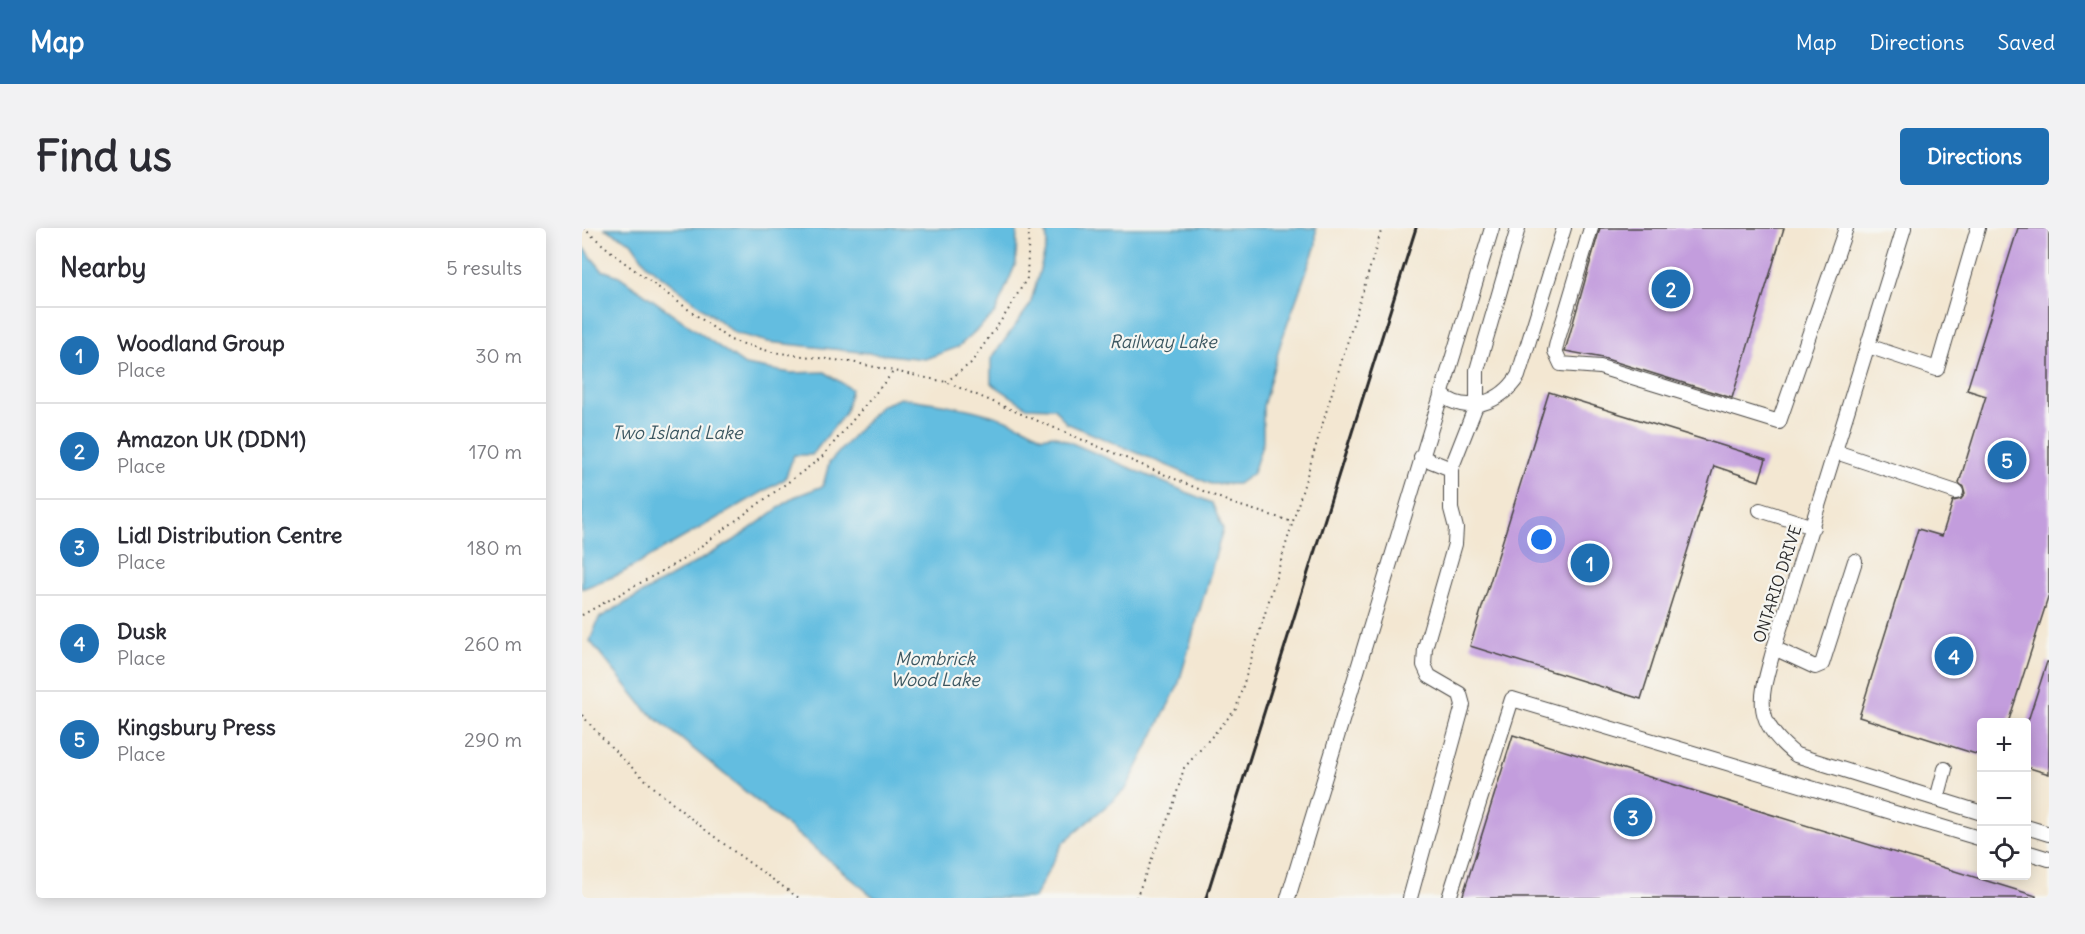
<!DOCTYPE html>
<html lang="en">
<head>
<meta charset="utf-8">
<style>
	:root { --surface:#fff; --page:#f2f2f3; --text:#2b2b33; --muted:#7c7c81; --line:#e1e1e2; --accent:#1f6fb2 }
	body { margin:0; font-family:Delius,sans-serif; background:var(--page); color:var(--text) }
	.controls { position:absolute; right:18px; bottom:18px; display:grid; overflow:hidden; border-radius:6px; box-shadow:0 3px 15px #0003 }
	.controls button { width:54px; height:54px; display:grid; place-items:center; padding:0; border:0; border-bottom:2px solid var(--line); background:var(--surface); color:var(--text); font:30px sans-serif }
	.you { position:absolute; left:960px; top:312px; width:21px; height:21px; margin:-15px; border:4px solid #fff; border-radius:50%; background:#1a73e8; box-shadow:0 0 0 9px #1a73e833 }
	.badge { display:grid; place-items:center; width:39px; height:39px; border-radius:50%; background:var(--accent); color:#fff; font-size:20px; font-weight:700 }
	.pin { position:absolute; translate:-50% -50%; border:3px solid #fff; box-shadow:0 2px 6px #0006 }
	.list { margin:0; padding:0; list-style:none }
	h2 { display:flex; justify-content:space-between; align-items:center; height:78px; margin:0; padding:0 24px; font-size:26px }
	h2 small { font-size:20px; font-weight:400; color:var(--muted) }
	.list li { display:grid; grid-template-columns:39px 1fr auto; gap:18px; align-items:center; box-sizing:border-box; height:96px; padding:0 24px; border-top:2px solid var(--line) }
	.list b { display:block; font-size:22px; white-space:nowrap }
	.list p { margin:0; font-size:20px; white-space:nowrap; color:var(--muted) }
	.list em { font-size:20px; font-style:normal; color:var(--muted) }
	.icon { flex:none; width:33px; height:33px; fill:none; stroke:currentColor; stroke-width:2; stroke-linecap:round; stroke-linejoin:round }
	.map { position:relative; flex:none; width:1467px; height:670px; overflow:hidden; border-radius:6px }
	header { display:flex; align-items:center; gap:36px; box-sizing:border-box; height:84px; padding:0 30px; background:var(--accent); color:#fff }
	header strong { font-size:28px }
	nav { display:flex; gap:33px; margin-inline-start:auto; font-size:21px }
	.intro { display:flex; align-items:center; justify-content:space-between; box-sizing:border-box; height:144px; padding:0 36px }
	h1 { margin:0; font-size:42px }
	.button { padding:15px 27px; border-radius:6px; background:var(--accent); color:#fff; font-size:21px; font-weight:700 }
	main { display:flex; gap:36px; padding:0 36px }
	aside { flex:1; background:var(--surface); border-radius:6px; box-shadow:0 3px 15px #0003 }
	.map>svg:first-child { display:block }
</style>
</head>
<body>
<header>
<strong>Map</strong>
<nav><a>Map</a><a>Directions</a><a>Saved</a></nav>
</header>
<div class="intro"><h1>Find us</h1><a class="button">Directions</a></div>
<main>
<aside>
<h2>Nearby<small>5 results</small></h2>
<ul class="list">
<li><span class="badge">1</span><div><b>Woodland Group</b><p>Place</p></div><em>30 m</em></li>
<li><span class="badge">2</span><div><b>Amazon UK (DDN1)</b><p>Place</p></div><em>170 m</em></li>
<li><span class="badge">3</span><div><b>Lidl Distribution Centre</b><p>Place</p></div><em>180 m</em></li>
<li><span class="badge">4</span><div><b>Dusk</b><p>Place</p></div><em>260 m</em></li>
<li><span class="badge">5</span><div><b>Kingsbury Press</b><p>Place</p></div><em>290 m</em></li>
</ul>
</aside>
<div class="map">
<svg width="1467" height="670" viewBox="0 0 1467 670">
	<rect width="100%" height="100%" fill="#f6f6f2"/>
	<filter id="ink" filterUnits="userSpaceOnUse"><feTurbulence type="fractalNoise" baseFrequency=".0167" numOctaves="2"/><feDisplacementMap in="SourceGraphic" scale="12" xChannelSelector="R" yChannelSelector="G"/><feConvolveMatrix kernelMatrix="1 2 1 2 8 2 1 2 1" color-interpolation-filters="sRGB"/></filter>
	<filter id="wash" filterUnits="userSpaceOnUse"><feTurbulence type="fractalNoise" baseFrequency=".008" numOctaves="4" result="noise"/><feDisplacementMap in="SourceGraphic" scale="24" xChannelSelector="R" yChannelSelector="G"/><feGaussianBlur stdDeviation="1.35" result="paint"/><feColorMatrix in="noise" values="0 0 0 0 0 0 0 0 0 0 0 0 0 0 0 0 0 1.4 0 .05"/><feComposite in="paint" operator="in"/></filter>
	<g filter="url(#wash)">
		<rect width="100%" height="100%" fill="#f3e7d2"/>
		<path fill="#63bde0" stroke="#477486" stroke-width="1.5" d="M 22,0 L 435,0 L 434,35 L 413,85 L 376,119 L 343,131 L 186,114 L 153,105 L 65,37 L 49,14 Z
			M 464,0 L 734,0 L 734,17 L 699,114 L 681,178 L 681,214 L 671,245 L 656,256 L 629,256 L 484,195 L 472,180 L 445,179 L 409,155 L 409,131 L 448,77 L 465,16 Z
			M 0,18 L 20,42 L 37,48 L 163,137 L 209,145 L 243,144 L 269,161 L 264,184 L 230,227 L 212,227 L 203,251 L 38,346 L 0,361 Z
			M 319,170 C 363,176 422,184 460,209 L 471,207 L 630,275 L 641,301 L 596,458 L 544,561 L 481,615 L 452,670 L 293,670 L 64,482 L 8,413 L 17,390 L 151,313 L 212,269 L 241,258 L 247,235 L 298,178 Z"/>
		<g id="blocks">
			<path fill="#c39ddd" d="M 1018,0 L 1202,0 L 1150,170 L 1021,130 L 983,123 Z
				M 1436,0 L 1467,0 L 1467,367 L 1426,495 L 1400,495 L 1400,528 L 1277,489 L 1336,301 L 1360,308 L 1371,273 L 1379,271 L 1383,266 L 1381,259 L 1377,255 L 1404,168 L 1385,162 Z
				M 967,164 L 1184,231 L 1177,253 L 1132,238 L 1059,471 L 888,418 Z
				M 1465,434 L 1467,434 L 1467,546 L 1444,539 L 1444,499 Z
				M 931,507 L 1454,668 L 1454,670 L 880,670 Z"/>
		</g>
	</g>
	<g filter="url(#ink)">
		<use href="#blocks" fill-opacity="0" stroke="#494744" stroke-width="1.5"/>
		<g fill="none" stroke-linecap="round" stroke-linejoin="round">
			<defs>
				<path id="minor" d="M 1009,0 L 975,114 L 973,123 L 979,136 L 1018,139 L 1197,194 L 1264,0
					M 1322,0 L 1192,420 C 1179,469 1168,491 1214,527 L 1400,585
					M 1286,118 L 1355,141 L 1396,0
					M 859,166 C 884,188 920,174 936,148 L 982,0
					M 1254,224 L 1374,264
					M 839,229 L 869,241
					M 1178,282 L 1231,299
					M 1192,420 L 1233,439 L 1240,436 L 1273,333
					M 1355,571 L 1363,541
					M 1444,599 L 1467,606
					M 1444,624 L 1467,631
					M 706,670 L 910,0
					M 828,670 L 881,477 L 878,466 L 847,448 L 842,437 L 843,420 L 873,316 L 874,300 L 869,281 L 869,241 L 895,175 L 895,142 L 936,0
					M 867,670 L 930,471 L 1400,611"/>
			</defs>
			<use href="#minor" stroke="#494744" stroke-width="16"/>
			<path stroke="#494744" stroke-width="2" stroke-dasharray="1.5 4.5" stroke-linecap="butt" d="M 1,0 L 39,32 L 148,112 L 190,124 L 269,134 L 364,154 L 652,276 L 711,294
				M 364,154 L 389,135 L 425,84 L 445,50 L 447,0
				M 0,387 L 100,332 L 239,230 L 312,143
				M 0,487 C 61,559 140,616 217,670
				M 554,670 L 591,578 L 602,540 L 654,481 L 800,0"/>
			<use href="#minor" stroke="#fff" stroke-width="14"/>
			<path stroke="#2b2b2b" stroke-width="3" d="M 624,670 L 834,0"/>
		</g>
	</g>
	<g text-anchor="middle" stroke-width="4.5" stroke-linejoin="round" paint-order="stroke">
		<g font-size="16" fill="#2b2b2b" stroke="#f6f6f2">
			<text transform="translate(1195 356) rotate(-72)" y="6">ONTARIO DRIVE</text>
		</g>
		<g font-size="18" font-style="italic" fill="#3c5761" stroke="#f6f6f2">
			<text x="581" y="120">Railway Lake</text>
			<text x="95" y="211">Two Island Lake</text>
			<text x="353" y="437">Mombrick<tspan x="353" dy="21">Wood Lake</tspan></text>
		</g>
	</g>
</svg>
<div class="controls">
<button>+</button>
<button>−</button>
<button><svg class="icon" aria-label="locate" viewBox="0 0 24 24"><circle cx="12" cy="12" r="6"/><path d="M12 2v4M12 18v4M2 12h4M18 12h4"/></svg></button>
</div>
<div class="you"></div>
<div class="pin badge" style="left:1008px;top:335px">1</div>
<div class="pin badge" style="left:1089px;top:61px">2</div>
<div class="pin badge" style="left:1051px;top:589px">3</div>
<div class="pin badge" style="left:1372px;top:428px">4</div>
<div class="pin badge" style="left:1425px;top:232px">5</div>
</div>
</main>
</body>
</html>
